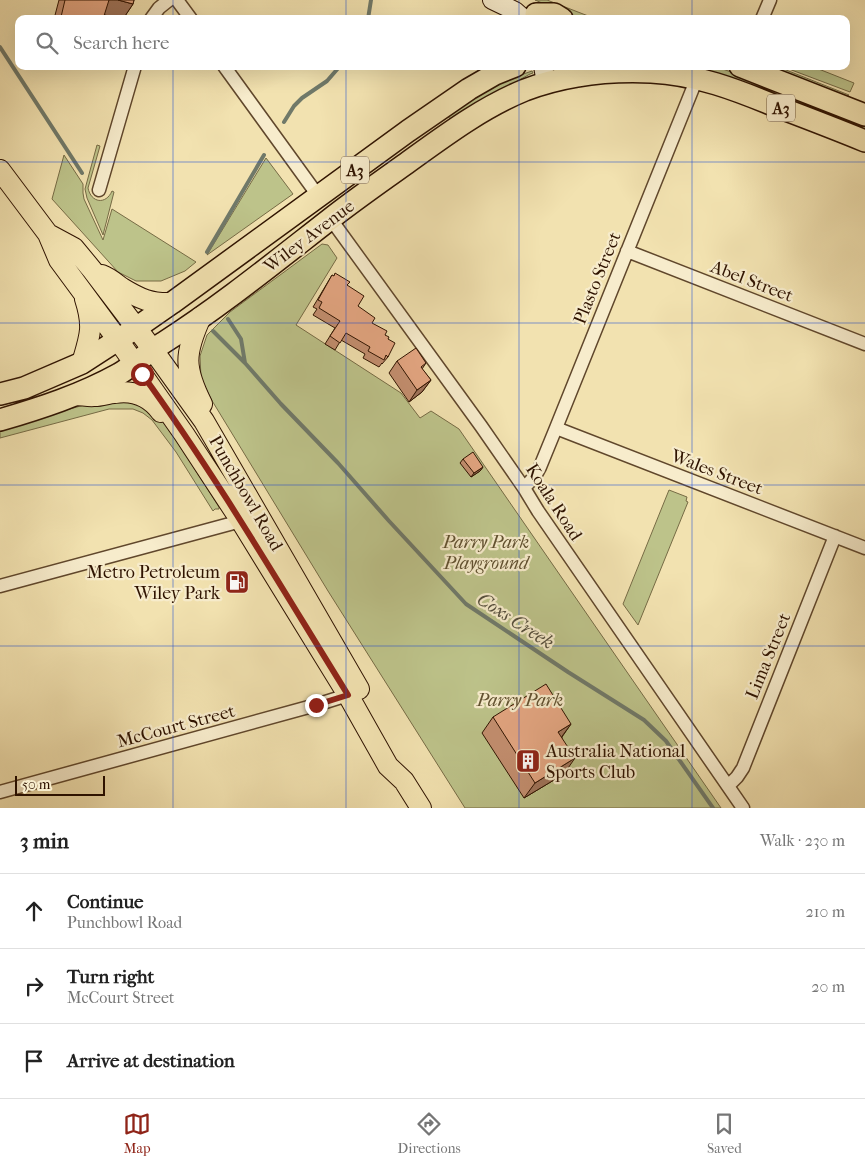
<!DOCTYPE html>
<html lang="en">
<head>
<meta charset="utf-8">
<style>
	:root { --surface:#fff; --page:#f6f6f6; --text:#222; --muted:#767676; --line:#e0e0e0; --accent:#8f2418 }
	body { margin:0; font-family:"IM FELL French Canon",serif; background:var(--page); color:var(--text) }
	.scale { position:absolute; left:15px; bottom:12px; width:90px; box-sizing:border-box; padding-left:5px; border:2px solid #2f1300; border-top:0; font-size:14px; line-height:18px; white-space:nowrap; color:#2f1300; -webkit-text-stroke:4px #f7eccc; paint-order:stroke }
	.stop { position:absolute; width:15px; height:15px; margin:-11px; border:4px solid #8f2418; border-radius:50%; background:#fff }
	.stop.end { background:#8f2418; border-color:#fff; box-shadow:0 1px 5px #0008 }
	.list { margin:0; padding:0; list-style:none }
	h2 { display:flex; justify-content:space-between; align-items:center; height:65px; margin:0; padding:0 20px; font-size:21px }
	h2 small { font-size:16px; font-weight:400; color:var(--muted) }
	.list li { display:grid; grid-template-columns:32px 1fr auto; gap:15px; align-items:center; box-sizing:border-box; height:75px; padding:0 20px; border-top:1px solid var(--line) }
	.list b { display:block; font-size:19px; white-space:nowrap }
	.list p { margin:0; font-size:16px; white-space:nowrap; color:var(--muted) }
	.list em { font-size:16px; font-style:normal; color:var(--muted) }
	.icon { flex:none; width:28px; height:28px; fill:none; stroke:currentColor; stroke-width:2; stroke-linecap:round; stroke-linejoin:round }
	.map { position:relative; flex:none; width:865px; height:808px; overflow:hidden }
	.search { position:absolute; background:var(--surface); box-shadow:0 5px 20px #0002; left:15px; right:15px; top:15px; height:55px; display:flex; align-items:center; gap:12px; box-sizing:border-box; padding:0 18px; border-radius:10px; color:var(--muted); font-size:19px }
	.sheet { height:290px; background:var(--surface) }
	nav { display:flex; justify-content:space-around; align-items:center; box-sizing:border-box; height:70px; border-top:1px solid var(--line); background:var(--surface); font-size:14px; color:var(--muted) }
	nav a { display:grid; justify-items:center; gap:2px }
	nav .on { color:var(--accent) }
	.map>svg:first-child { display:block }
</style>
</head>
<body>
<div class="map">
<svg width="865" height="808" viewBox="0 0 865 808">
	<rect width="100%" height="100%" fill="#f2e2b0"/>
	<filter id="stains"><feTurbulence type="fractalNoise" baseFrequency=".004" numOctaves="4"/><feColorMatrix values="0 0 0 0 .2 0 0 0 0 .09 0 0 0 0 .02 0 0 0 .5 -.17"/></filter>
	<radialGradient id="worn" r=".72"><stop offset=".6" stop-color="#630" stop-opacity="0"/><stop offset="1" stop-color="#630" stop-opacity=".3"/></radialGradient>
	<path fill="#bdc38a" stroke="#766b45" d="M 535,0 L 547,0 L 596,19 L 569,19 L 554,8 Z
		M 689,66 L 714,66 L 734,73 L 865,124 L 865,131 Z
		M 767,66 L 776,66 L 849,95 L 846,97 Z
		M 781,66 L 811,66 L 854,83 L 850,92 Z
		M 532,71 L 533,73 L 530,74 L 496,93 L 451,120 L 447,115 C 474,97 501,81 532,71 Z
		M 97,145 L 100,146 L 88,188 C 91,203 106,205 112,191 L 114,192 L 103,235 L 87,198 L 85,189 Z
		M 64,155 L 83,184 L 83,193 L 84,199 L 103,240 L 112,209 L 196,262 L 185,271 L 161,281 L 136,281 L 118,272 L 52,199 Z
		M 266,158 L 293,194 L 207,255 Z
		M 322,244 L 328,245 L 337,258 L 296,325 L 401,393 L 420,418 L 431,411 L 459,429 L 721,808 L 465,808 L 328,591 L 211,399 L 201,378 L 200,356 L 207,335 L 230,312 Z
		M 127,397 L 159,416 L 178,443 L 219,507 L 219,509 L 215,509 L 213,511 L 176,452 L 152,420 L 143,413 L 133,409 L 109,409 L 0,438 L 0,428 L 99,401 Z
		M 669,490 L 687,497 L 686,501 L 688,502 L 638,625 L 623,604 Z"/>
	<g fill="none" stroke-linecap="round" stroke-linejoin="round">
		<path stroke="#707969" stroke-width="4" d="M 368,19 L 371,0
			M 0,47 L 82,173
			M 284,122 L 294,106 L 302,98 L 327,81 L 340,66
			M 207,252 L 264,155
			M 228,319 L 241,339 L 245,363
			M 213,331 L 245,363 L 281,404 L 338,463 L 389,521 L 466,604 L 568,672 L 644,720 L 666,741 L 713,808"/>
		<defs>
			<path id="minor" d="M 177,0 L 191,19
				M 151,19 L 159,8 L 169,0
				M 762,19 L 770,0
				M 224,66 L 319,197
				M 99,190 L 135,66
				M 330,218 L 481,426 L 524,488 L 538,511 L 743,808
				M 627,251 L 865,344
				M 556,428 L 865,548
				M 524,488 L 535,476 L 540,467 L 556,428 L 697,78
				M 0,586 L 241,521
				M 728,786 L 737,777 L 743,768 L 835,536
				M 0,792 L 316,705 L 354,693"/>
			<path id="secondary" d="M 492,0 L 515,11 L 524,19
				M 543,66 L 546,83"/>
			<path id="primary" d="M 0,170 L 48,234 L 59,260 L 118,340 L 184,434 L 241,521 L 348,695 L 388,766 L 404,781 L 421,808
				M 48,234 L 74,248 L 93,271 L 153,350 L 204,421 L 359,689
				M 102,275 C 110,278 115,283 122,288 C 140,299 151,304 172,303
				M 201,317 C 184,354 184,368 202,404
				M 82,363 C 90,336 94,327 85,299
				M 75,395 C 82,395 89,397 95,396 C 102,396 109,393 115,393 C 134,390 150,397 161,412"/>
			<path id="trunk" d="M 536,14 L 554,14 L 562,19
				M 740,66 L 865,115
				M 0,394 L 24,388 L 82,363 L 136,328 L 172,303 L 408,131 L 469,89 L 495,74 L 515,66
				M 0,420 C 41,408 81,395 119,374 C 134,365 148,352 163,343 C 221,306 275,262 329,220 C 353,201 379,183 404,165 C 443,137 481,108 525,90 C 565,75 609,70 651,72 C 696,74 737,90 778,107 C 807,118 836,129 865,141"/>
		</defs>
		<use href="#minor" stroke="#60472c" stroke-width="15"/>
		<use href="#secondary" stroke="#2f1300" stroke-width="20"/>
		<use href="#primary" stroke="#2f1300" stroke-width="22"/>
		<use href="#trunk" stroke="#2f1300" stroke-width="24"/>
		<use href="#minor" stroke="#f7eccc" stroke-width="12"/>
		<use href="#secondary" stroke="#f7eccc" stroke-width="18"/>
		<use href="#primary" stroke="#f2e2b0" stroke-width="20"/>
		<use href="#trunk" stroke="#f2e2b0" stroke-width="21"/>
	</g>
	<path fill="#c48f70" stroke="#2f1300" d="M 59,0 L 134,0 L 133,4 L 123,19 L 119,19 L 104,15 L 103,19 L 54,19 Z
		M 332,275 L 347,285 L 358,306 L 372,323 L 385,335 L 388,339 L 388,357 L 382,364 L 382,363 L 379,367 L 363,358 L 365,354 L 341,340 L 335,350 L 325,344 L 335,328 L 313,315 L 317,309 L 313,307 Z
		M 397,361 L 426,363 L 422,369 L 431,380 L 422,392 L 409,402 L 389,373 Z
		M 463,459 L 483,467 L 480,471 L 471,477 L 460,463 Z
		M 493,717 L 571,724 L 562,737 L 564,774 L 524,798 L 482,733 Z"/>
	<path fill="#a0745b" stroke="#2f1300" d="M 108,0 L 118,0 L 133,4 L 123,19 L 119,19 L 98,13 Z
		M 431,380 L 422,392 L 409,402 L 417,390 Z
		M 483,467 L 480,471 L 471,477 L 474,473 Z
		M 571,724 L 560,739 L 558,732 Z
		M 575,758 L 564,774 L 524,798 L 535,783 Z"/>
	<path fill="#e4a682" stroke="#2f1300" d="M 65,0 L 109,0 L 103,19 L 69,19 L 61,17 Z
		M 118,0 L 134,0 L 133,4 Z
		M 335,273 L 350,282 L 347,285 L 364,296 L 358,306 L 375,318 L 372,323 L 387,331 L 385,335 L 389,337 L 388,339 L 395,343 L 388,357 L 386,355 L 384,360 L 368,351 L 370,347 L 346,333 L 340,343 L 330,336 L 340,321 L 319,308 L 322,302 L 318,300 L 332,275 L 334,276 Z
		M 416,348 L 426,363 L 421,367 L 431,380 L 417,390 L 397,361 Z
		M 473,452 L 483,467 L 474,473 L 463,459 Z
		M 546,684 L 571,724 L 558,732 L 575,758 L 535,783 L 493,717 Z"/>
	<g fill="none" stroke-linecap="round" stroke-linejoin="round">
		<path stroke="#8f2418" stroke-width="6" d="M 142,374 C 217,477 281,587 348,695 L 316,705"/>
	</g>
	<path fill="none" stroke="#1d4ed8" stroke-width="1" stroke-opacity="0.55" d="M 173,0 L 173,19M 346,0 L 346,19M 519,0 L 519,19M 692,0 L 692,19M 173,66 L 173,808M 346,66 L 346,808M 519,66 L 519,808M 692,66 L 692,808M 0,162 L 865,162M 0,323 L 865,323M 0,485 L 865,485M 0,646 L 865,646"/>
	<defs>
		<symbol id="fuel-square" viewBox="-11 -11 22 22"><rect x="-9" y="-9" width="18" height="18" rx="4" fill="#8f2418" stroke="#f7eccc"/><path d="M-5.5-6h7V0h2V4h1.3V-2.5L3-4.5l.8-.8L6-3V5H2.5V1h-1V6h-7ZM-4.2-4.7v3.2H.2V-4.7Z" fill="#fff"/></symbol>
		<symbol id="building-square" viewBox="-11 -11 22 22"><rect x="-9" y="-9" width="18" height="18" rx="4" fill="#8f2418" stroke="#f7eccc"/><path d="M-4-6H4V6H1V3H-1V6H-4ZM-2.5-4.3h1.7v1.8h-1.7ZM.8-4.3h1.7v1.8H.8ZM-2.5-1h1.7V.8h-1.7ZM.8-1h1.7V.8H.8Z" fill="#fff"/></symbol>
	</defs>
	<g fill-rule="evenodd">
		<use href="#fuel-square" x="223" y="568" width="28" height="28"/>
		<use href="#building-square" x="514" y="747" width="28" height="28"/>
	</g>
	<g text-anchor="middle" stroke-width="4.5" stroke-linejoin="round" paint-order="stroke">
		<g fill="#f7eccc" stroke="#6b543d" stroke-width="1">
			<rect x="767" y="94.5" width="28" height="27" rx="4"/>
			<rect x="341" y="156.5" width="28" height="27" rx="4"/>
		</g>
		<g font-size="16" font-weight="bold" fill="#2f1300">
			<text x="781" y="114">A3</text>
			<text x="355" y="176">A3</text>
		</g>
		<g font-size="18" fill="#2f1300" stroke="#f7eccc">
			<text transform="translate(309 236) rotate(-37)" y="6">Wiley Avenue</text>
			<text transform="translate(597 278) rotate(-68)" y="6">Plasto Street</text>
			<text transform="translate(752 281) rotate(21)" y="6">Abel Street</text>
			<text transform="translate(717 472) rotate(21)" y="6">Wales Street</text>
			<text transform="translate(246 493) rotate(60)" y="6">Punchbowl Road</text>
			<text transform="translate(554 502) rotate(57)" y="6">Koala Road</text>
			<text transform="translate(768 656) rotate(-68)" y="6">Lima Street</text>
			<text transform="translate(176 726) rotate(-15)" y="6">McCourt Street</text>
		</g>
		<g font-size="18" font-style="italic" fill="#615130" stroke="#f7eccc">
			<text x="486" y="548">Parry Park<tspan x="486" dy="21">Playground</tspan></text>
			<text x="520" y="706">Parry Park</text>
		</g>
		<g font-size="18" fill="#2f1300" stroke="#f7eccc" text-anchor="end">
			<text x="220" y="578">Metro Petroleum<tspan x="220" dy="21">Wiley Park</tspan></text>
			<text x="546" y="757" text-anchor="start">Australia National<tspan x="546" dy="21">Sports Club</tspan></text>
		</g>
		<g font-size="19" font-style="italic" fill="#554e3d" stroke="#f7eccc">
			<text transform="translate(516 620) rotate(33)" y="7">Coxs Creek</text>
		</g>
	</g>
	<rect width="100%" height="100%" filter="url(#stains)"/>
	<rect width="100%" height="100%" fill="url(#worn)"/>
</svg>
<div class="scale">50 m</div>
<div class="stop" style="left:142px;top:374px"></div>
<div class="stop end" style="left:316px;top:705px"></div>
<div class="search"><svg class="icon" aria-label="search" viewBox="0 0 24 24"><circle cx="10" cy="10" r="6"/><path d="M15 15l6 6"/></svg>Search here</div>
</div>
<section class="sheet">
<h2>3 min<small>Walk · 230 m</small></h2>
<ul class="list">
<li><svg class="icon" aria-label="ahead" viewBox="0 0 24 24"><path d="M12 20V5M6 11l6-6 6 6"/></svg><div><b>Continue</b><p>Punchbowl Road</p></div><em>210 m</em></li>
<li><svg class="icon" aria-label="right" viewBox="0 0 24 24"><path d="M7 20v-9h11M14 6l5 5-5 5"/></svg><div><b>Turn right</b><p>McCourt Street</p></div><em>20 m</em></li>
<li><svg class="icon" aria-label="arrive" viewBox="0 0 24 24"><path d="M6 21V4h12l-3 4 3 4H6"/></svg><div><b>Arrive at destination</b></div></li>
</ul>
</section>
<nav>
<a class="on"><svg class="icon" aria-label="map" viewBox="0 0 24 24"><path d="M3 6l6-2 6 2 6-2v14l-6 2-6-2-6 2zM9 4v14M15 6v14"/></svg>Map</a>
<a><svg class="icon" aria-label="directions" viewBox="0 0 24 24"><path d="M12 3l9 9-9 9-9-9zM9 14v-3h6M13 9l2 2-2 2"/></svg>Directions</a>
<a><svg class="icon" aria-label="saved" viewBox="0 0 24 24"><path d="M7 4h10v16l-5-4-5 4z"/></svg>Saved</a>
</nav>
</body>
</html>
